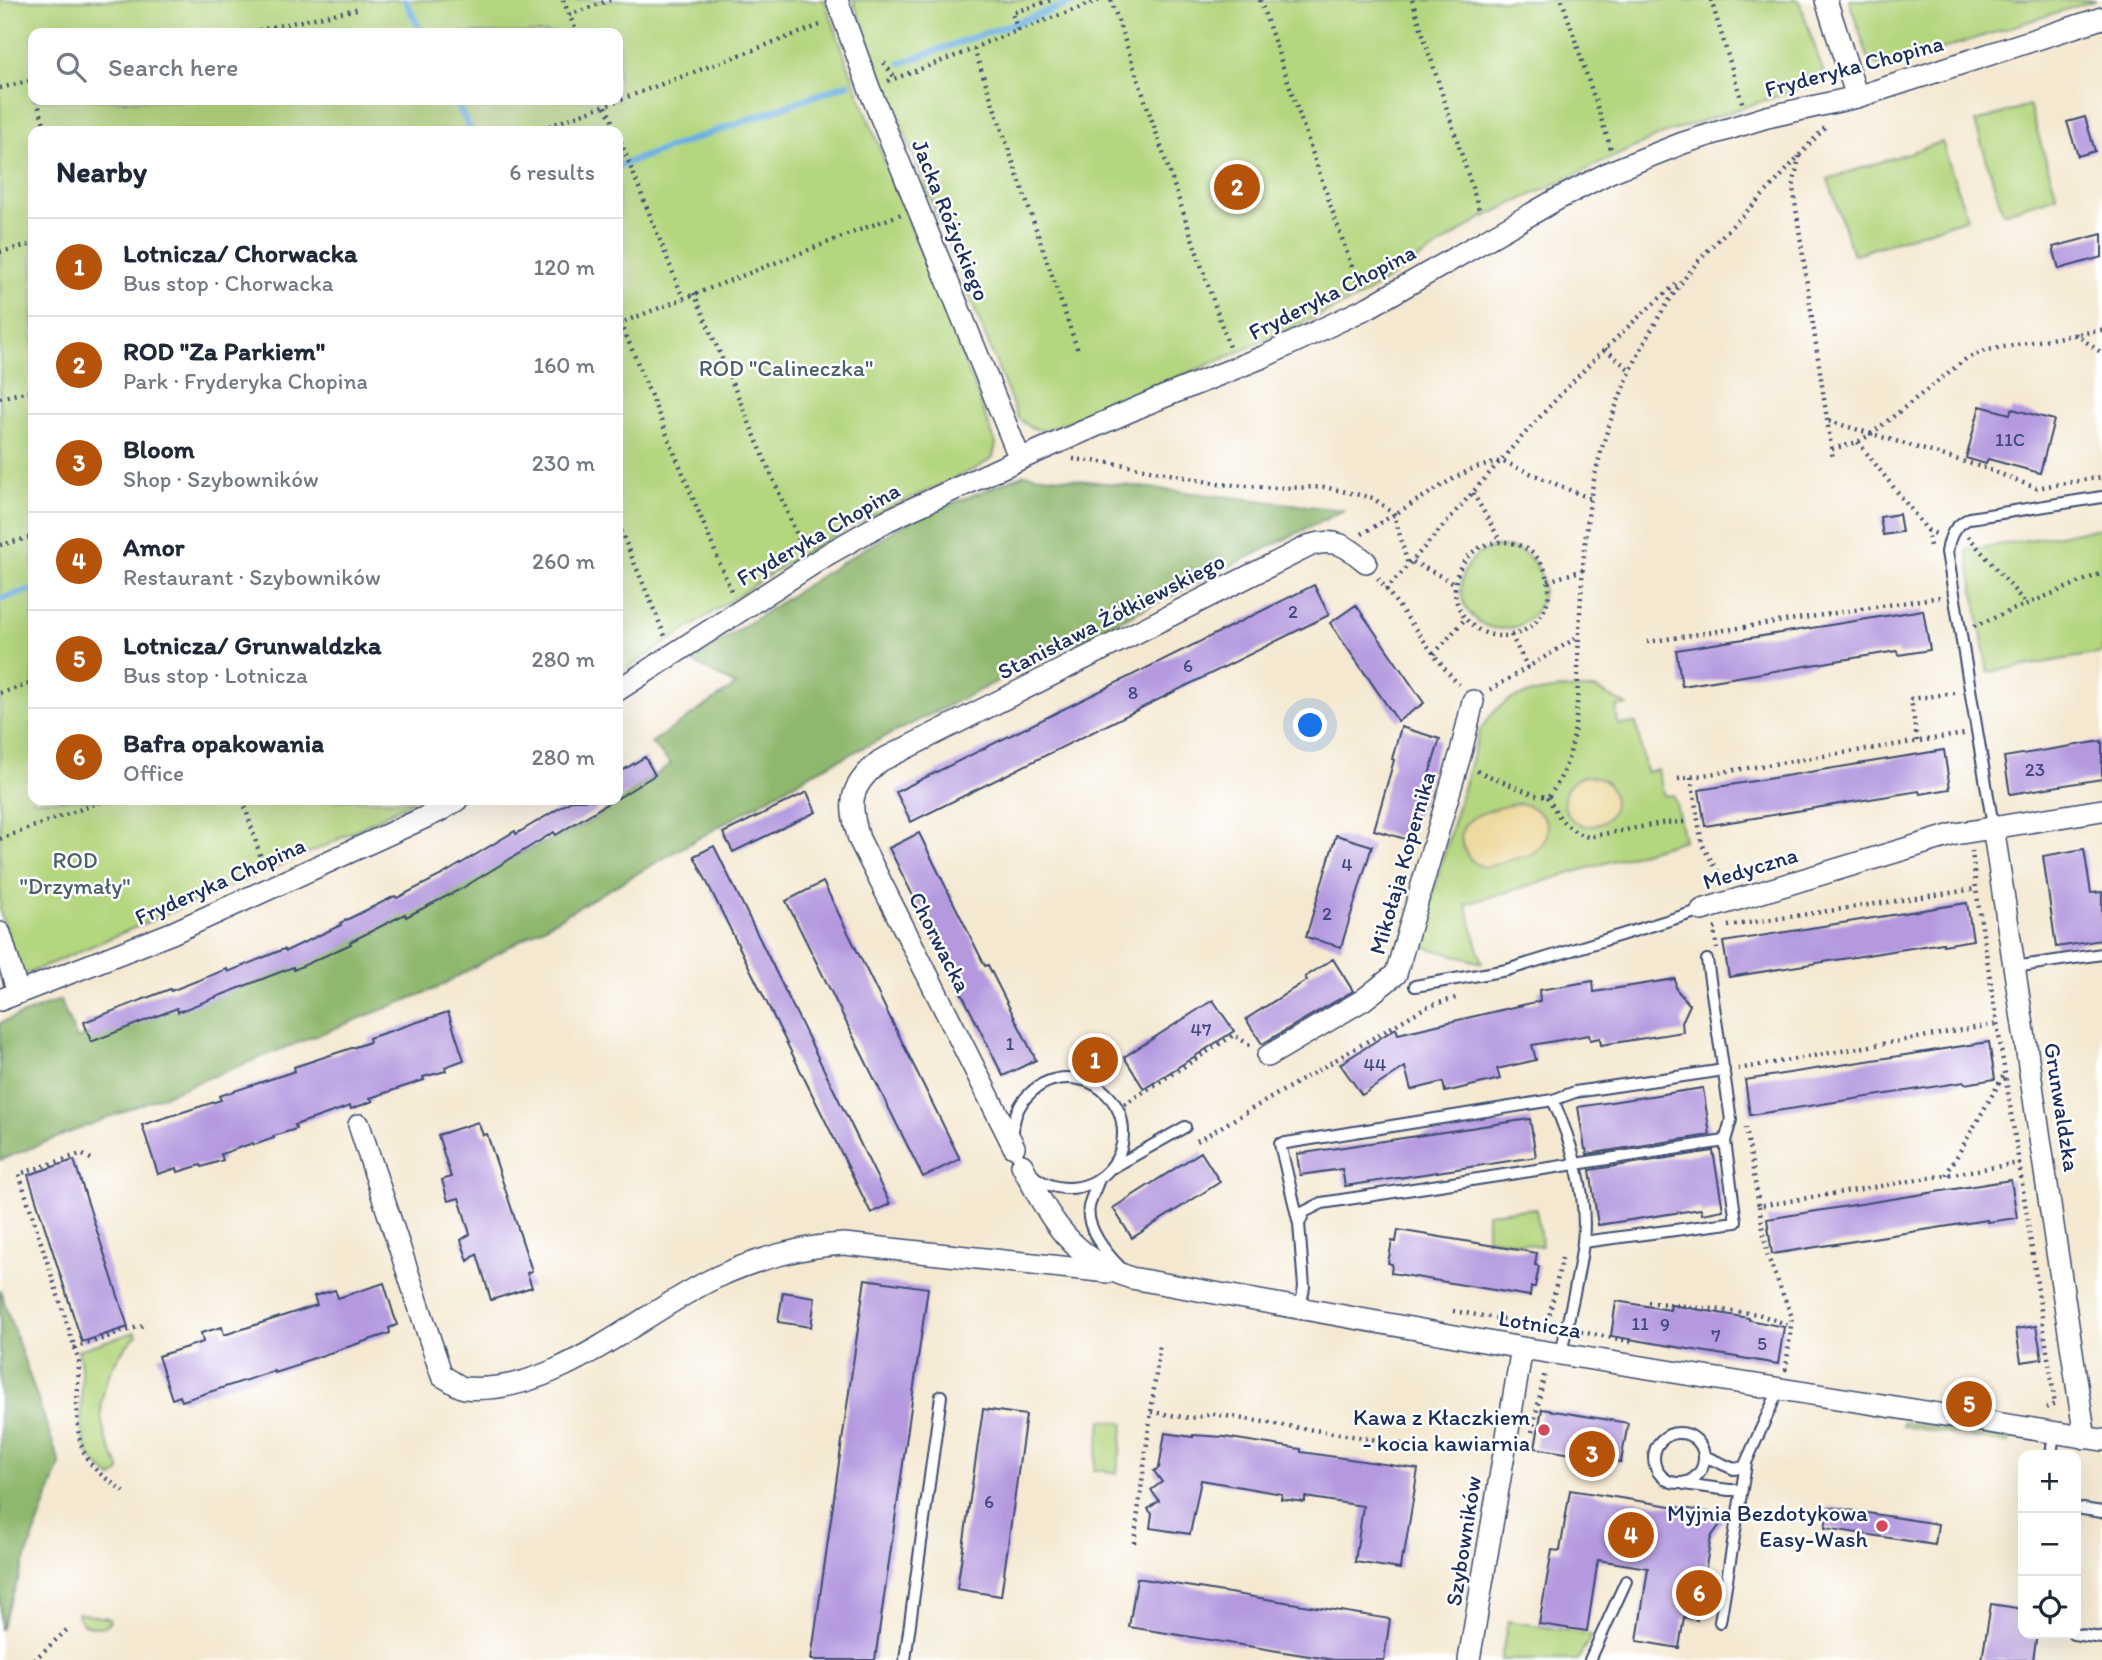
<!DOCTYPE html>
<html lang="en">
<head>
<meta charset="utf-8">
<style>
	:root { --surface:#fff; --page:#f2f2f3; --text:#1f2937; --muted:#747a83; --line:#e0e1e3; --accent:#b45309 }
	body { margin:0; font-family:Itim,sans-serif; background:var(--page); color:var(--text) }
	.controls { position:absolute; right:21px; bottom:21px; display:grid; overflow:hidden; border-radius:14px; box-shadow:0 7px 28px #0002 }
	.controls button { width:63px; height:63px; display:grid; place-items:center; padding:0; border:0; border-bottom:2px solid var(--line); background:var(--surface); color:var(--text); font:35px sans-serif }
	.you { position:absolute; left:1311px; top:726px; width:24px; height:24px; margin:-18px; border:5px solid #fff; border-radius:50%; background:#1a73e8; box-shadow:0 0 0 10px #1a73e833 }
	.badge { display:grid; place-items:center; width:46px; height:46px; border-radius:50%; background:var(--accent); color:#fff; font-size:23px; font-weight:700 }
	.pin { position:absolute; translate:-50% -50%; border:4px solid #fff; box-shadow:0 2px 7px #0006 }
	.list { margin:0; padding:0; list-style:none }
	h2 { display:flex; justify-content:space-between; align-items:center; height:91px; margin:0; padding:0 28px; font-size:30px }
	h2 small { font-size:23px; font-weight:400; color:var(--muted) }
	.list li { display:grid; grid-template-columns:46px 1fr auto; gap:21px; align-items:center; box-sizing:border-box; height:98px; padding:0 28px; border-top:2px solid var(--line) }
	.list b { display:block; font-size:26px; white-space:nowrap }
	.list p { margin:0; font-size:23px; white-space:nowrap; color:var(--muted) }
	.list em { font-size:23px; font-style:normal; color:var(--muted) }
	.icon { flex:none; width:38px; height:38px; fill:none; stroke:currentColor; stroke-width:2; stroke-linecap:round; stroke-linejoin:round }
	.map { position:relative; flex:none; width:2102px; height:1660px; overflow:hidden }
	.search { position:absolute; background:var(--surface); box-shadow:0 7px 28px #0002; left:28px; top:28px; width:595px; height:77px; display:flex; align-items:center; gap:18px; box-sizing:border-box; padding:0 24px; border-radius:14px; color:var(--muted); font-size:26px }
	.panel { position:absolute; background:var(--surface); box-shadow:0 7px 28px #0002; left:28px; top:126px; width:595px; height:679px; border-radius:14px }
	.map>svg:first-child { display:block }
</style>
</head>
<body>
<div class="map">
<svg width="2102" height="1660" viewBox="0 0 2102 1660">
	<rect width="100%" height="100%" fill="#fff"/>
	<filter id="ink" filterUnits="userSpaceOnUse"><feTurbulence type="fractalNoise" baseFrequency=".0143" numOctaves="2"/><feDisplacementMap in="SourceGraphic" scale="14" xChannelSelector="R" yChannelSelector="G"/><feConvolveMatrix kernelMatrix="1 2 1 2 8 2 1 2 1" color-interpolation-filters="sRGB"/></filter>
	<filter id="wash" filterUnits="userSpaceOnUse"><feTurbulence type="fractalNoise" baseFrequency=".00686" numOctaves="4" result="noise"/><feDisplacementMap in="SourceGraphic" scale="28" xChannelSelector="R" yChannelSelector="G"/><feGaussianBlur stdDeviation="1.57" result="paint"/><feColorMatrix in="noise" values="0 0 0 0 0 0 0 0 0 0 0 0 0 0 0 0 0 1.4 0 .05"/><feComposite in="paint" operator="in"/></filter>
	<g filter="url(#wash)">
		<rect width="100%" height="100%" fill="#f4e8d0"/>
		<path fill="#b4d67e" stroke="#68826e" stroke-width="2" fill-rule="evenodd" d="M 0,0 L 825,0 C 877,150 940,295 996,444 L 993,457 L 979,467 L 857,523 L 790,561 L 618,675 L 618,131 L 33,131 L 33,800 L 414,800 L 327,845 L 29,973 L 23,973 L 17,967 L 0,912 ZM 33,33 L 618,33 L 618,100 L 33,100 Z
			M 853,0 L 1799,0 L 1826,80 L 1663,134 L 1482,218 L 1362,296 L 1232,355 L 1132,397 L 1043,431 L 1030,427 L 1018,418 L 884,82 Z
			M 1849,0 L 2096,0 L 1883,68 L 1869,60 Z
			M 2029,105 L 2057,196 L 2003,213 L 1975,122 Z
			M 1942,142 L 1967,218 L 1853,255 L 1828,179 Z
			M 2102,528 L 2102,653 L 1988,672 L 1967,550 Z
			M1461 588a41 41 0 1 1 82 0a41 41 0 1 1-82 0Z
			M 1560,689 L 1596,689 L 1627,705 L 1616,707 L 1618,725 L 1636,723 L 1646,772 L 1658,770 L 1664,796 L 1674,795 L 1684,840 L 1466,904 L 1482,963 L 1418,945 L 1479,733 C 1501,695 1519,695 1560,689 Z
			M 1536,1208 L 1542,1246 L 1487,1238 L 1487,1213 Z
			M 135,1332 L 137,1335 C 109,1361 93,1400 106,1438 C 109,1448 115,1458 120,1468 L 120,1471 L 112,1478 C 104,1471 94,1464 89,1454 C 74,1421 87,1384 78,1350 Z
			M 1102,1420 L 1124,1423 L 1117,1473 L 1094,1470 Z
			M 1903,1422 L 2009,1439 L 2009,1443 L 1902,1426 Z
			M 77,1613 L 108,1618 L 110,1621 C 104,1631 93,1626 83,1624 Z
			M 1508,1621 L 1592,1635 L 1577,1660 L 1501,1660 Z"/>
		<path fill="#8fb76d" stroke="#557366" stroke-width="2" d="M 1025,474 L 1344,510 L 816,771 L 437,988 L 0,1160 L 0,1023 L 60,1000 L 77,1039 L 372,922 L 589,822 L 671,764 L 651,743 L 736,685 L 691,661 L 819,577 L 909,521 Z
			M 0,1290 L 60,1464 L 0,1630 Z"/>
		<path fill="#eeda9e" stroke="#84847e" stroke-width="2" d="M1564 801a25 25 0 1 1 50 0a25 25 0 1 1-50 0Z
			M 1519,803 C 1537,807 1555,821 1544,841 C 1541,845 1537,851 1533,853 C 1526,857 1515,858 1507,861 C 1501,862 1492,867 1486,867 C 1476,866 1469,859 1465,851 C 1447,815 1496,809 1519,803 Z"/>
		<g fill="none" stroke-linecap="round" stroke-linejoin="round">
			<path stroke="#6aafe0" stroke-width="7" d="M 405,0 L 422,33
				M 901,63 L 1080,0
				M 455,100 L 471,131
				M 618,166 L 848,84
				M 0,599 L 33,589"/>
		</g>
		<g id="blocks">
			<path fill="#b499df" d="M 2085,117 L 2095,151 L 2078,156 L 2067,122 Z
				M 2102,234 L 2102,257 L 2059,269 L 2053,247 Z
				M 1980,406 L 2010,414 L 2012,409 L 2054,420 L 2040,473 L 1988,459 L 1986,464 L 1966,458 Z
				M 1899,514 L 1902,532 L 1883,535 L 1880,517 Z
				M 1314,585 L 1329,615 L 911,822 L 896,792 Z
				M 1356,605 L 1424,703 L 1398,721 L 1330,623 Z
				M 1923,610 L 1930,650 L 1898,655 L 1897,651 L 1682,686 L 1676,650 Z
				M 1401,727 L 1440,739 L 1409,840 L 1374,830 L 1394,760 L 1392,759 Z
				M 2102,741 L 2102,779 L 2010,794 L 2004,757 Z
				M 1944,750 L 1950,789 L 1920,794 L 1919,791 L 1705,826 L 1699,790 Z
				M 645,757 L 655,775 L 618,798 L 618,773 Z
				M 807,792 L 816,812 L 733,852 L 723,833 Z
				M 573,800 L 613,800 L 556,835 L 554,832 L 461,889 L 406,917 L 405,914 L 350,942 L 351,944 L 294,970 L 293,967 L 178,1012 L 177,1008 L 91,1042 L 84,1022 L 170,989 L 171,991 L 227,969 L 228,972 L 284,949 L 286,951 L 341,925 L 340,923 L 395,896 L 397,898 L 442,875 L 515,831 L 516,834 Z
				M 919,833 L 985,966 L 988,965 L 1036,1060 L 1003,1076 L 889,848 Z
				M 1336,835 L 1372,846 L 1341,947 L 1306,937 Z
				M 714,846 L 890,1204 L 871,1213 L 694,856 Z
				M 2084,849 L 2091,893 L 2102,892 L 2102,940 L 2056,947 L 2043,856 Z
				M 823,882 L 960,1159 L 923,1177 L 786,901 Z
				M 1967,903 L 1973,940 L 1943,945 L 1943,943 L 1729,977 L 1723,942 Z
				M 1333,959 L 1353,991 L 1262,1044 L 1246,1019 L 1307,980 L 1305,977 Z
				M 1675,979 L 1676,989 L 1690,1005 L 1682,1022 L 1683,1032 L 1601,1045 L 1600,1038 L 1590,1040 L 1589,1035 L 1532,1045 L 1536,1060 L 1497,1069 L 1500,1079 L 1445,1092 L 1443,1082 L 1411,1090 L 1405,1067 L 1362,1095 L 1340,1064 L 1396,1028 L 1398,1034 L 1540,1001 L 1539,990 L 1593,981 L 1594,992 Z
				M 1213,1000 L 1234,1031 L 1144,1089 L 1124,1057 Z
				M 448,1012 L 464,1060 L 445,1067 L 446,1071 L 423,1077 L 424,1080 L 370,1098 L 373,1101 L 351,1109 L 350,1106 L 295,1125 L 296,1129 L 273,1136 L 274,1138 L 254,1145 L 253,1143 L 221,1154 L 223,1160 L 202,1167 L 201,1165 L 178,1172 L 177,1168 L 158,1174 L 142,1125 L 221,1100 L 219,1096 L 295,1071 L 294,1067 L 370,1042 L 369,1038 Z
				M 1989,1042 L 1995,1079 L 1965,1084 L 1964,1082 L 1750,1115 L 1745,1080 Z
				M 1703,1088 L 1710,1135 L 1587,1154 L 1586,1149 L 1585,1149 L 1578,1107 Z
				M 1530,1119 L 1536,1157 L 1345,1186 L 1342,1169 L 1300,1175 L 1297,1154 Z
				M 478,1122 L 483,1135 L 487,1134 L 532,1271 L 527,1273 L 532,1287 L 491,1300 L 477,1254 L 468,1261 L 461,1240 L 470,1234 L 459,1198 L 448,1201 L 442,1180 L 451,1177 L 438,1135 Z
				M 1713,1151 L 1723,1210 L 1702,1214 L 1701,1209 L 1598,1225 L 1590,1170 Z
				M 1201,1152 L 1220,1182 L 1132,1238 L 1113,1208 Z
				M 74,1160 L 128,1327 L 82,1342 L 28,1175 Z
				M 2011,1180 L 2017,1218 L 1987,1222 L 1987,1220 L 1772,1254 L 1767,1219 Z
				M 1398,1230 L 1537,1253 L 1535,1265 L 1539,1266 L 1535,1287 L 1531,1287 L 1530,1296 L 1391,1273 L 1392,1264 L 1388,1263 L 1392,1241 L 1396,1242 Z
				M 865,1279 L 928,1288 L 875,1660 L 811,1660 Z
				M 384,1283 L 397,1325 L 389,1328 L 390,1333 L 299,1363 L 300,1365 L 275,1373 L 274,1371 L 182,1401 L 180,1396 L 172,1399 L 158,1356 L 203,1342 L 201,1333 L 222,1327 L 224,1335 L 317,1305 L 314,1296 L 335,1290 L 338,1298 Z
				M 783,1292 L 815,1297 L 811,1327 L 778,1322 Z
				M 1616,1301 L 1670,1310 L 1671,1305 L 1749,1318 L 1749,1320 L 1784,1327 L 1778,1364 L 1611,1336 Z
				M 2036,1326 L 2042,1359 L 2021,1362 L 2016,1329 Z
				M 983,1409 L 1026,1415 L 1001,1596 L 957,1589 Z
				M 1542,1409 L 1628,1423 L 1621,1462 L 1535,1448 Z
				M 1165,1433 L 1193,1437 L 1193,1435 L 1224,1437 L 1301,1449 L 1301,1452 L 1418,1469 L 1404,1555 L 1402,1554 L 1400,1569 L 1355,1562 L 1363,1506 L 1305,1497 L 1305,1502 L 1281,1499 L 1282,1494 L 1201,1480 L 1190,1534 L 1150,1528 L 1152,1514 L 1148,1509 L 1159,1501 L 1151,1490 L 1162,1482 L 1154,1471 L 1159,1468 Z
				M 1570,1490 L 1727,1515 L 1711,1537 L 1697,1620 L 1684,1617 L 1679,1648 L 1637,1641 L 1648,1568 L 1598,1560 L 1587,1631 L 1539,1624 L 1552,1550 L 1560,1551 Z
				M 1829,1507 L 1938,1524 L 1935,1545 L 1825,1528 Z
				M 1137,1578 L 1390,1619 L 1384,1660 L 1334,1660 L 1129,1627 Z
				M 1991,1604 L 2023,1609 L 2023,1634 L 2037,1634 L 2033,1660 L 1982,1660 Z"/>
		</g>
	</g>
	<g filter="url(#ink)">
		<use href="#blocks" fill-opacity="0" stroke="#3c4b6f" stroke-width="2"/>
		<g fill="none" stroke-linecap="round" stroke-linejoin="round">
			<defs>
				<path id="lane" d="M 1993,826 L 1947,552 C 1950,534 1954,526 1970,518 L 2102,497
					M 1707,960 L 1731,1120 L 1725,1141
					M 2014,967 L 2102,954
					M 1415,986 L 1507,970 L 1702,910
					M1013 1133a55 55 0 1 1 110 0a55 55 0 1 1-110 0Z
					M 1553,1100 C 1572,1143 1588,1194 1583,1242 C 1579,1279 1568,1317 1561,1354
					M 1114,1167 L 1185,1127
					M 1099,1179 C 1096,1188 1091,1197 1089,1207 C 1085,1227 1106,1253 1120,1267
					M 1299,1224 L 1280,1144 L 1553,1100 L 1575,1092 L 1724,1070
					M 1300,1309 L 1304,1287 L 1299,1224 L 1304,1212 L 1322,1203 L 1725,1141 L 1736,1222 L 1583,1242
					M1654 1458a25 25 0 1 1 50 0a25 25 0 1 1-50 0Z
					M 2051,1455 L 2054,1433
					M 1704,1456 L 1734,1469 L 1744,1467 L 1779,1389
					M 1684,1484 L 1729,1490 L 1741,1490
					M 2076,1508 L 2102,1512
					M 1720,1622 L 1746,1464
					M 2073,1634 L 2102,1638
					M 905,1660 L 941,1396
					M 1590,1660 L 1626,1581"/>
				<path id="street" d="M 837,0 L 869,88 L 1020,459
					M 1826,0 L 1857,97
					M 618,690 L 828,554 L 888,520 L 1020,459 L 1153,401 L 1263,357 L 1369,307 L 1554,201 L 1610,172 L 1683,143 L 1767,117 L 1857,97 L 2102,18
					M 1993,826 L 2085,1438
					M 1702,910 L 1955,834 L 2102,810
					M 0,933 L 18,993
					M 0,1000 L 172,933 L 439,811 L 457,800
					M 1268,1056 L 1363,1000 L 1396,974 L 1461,752 L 1473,701
					M 359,1125 L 442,1376 C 449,1379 458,1387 465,1388 C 554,1396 639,1314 715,1278 C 753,1260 802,1246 844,1244 L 1109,1272
					M 1014,1147 L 859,839 C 848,802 849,787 880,761 L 1311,545 C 1336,538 1347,546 1366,562
					M 1022,1165 C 1050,1219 1070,1257 1131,1278 L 1522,1348 L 2102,1440
					M 1469,1660 L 1522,1348"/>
			</defs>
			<use href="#lane" stroke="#3c4b6f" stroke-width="14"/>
			<use href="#street" stroke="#3c4b6f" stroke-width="24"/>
			<path stroke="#3c4b6f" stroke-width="4.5" stroke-dasharray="2 5" stroke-linecap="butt" d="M 563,0 L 577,33
				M 1111,0 L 1230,350
				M 1260,0 L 1360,291
				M 1412,0 L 1480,212
				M 1562,0 L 1612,152
				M 1711,0 L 1743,105
				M 569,15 L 610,0
				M 1018,30 L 1012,13 L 1051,0
				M 245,33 L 361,8
				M 974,49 L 1078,351
				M 884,63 L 895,78
				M 888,81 L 974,49 L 982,44 L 1100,0
				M 0,88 L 33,80
				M 37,100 L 46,131
				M 603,100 L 616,131
				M 536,131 L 823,24
				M 618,135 L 683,298
				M 1799,156 L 1793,188 L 1833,460
				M 0,252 L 33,244
				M 694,293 L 802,547
				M 621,323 L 732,593
				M 618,324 L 901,214
				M 2075,334 L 2102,353
				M 1605,349 L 1630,370
				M 0,398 L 33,390
				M 1829,421 L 1985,468 L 2036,488 L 2102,477
				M 1858,442 L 1927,530 L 1936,534
				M 1832,449 L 1858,442 L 1871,434 L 1967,358 L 1987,350 L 2102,330
				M 1073,459 L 1120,464 L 1219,484 L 1276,488 L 1324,487 L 1373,498 L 1394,514 L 1408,565
				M 1473,493 L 1501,542
				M 618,524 L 665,636
				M 1927,530 L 1930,546
				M 1362,534 L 1456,477 L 1474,468 L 1502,461 L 1591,499
				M 1968,536 L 2026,604
				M1455 589a47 47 0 1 1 94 0a47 47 0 1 1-94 0Z
				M 0,545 L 33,537
				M 1413,562 L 1456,584
				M 1378,578 L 1444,668 L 1459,685
				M 1548,581 L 1583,570
				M 1386,590 C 1482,485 1570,372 1680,281
				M 1974,626 L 2102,573
				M 1511,635 L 1528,668
				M 1647,642 L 1940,597
				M 1434,654 L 1466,618
				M 1490,690 L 1578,637
				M 0,693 L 33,683
				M 1917,741 L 1911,699 L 1955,693
				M 1477,771 L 1535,795 L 1548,797 C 1584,753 1576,687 1579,633 C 1581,589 1584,545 1590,501 C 1602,426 1639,339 1685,278 C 1707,248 1735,224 1761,197 C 1784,175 1803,149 1826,127
				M 1691,777 L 1702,845 L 1724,882 L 1726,881
				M 1678,779 L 1964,734
				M 1548,797 C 1558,817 1566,830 1588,837 L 1662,823 L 1687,822
				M 243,800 L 264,868
				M 0,839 L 106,800
				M 1728,926 L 1976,889
				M 1716,928 L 1714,929 L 1717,949
				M 1738,1069 L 1997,1024
				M 1118,1108 L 1234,1035 L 1251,1046
				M 1746,1127 L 1759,1206 L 2019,1163 L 1976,889 L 1972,851
				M 1197,1141 L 1426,1007 L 1459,997
				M 91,1159 L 81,1154 L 19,1174 L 79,1361 C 79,1390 71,1433 88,1460 C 96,1473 114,1484 126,1493
				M 2019,1163 L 2055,1404 L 2046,1408
				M 1946,1175 L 2005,1073
				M 1759,1206 L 1768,1257 L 1792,1317 L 1786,1369 L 1789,1369
				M 1648,1302 L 1758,1314 L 1791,1326
				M 1453,1311 L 1552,1327
				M 1541,1325 L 1549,1317 L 1562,1258
				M 1581,1332 L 1635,1342
				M 74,1348 L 147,1324
				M 1151,1412 L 1191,1418 L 1213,1414 L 1440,1450
				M 1532,1432 L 1545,1372
				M 1134,1543 L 1160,1343
				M 34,1660 L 68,1629"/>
			<use href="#lane" stroke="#fff" stroke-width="10"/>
			<use href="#street" stroke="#fff" stroke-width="21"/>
		</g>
	</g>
	<g fill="#d1495b" stroke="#fff" stroke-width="2.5">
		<circle cx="1544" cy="1430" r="7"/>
		<circle cx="1882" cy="1526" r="7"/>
	</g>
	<g text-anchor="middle" stroke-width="5" stroke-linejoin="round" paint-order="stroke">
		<g font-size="19" fill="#414a7e">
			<text x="2010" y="446">11C</text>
			<text x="1293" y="618">2</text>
			<text x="1188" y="672">6</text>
			<text x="1133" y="699">8</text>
			<text x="2035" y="776">23</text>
			<text x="1347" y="871">4</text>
			<text x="1327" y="920">2</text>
			<text x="1201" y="1036">47</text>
			<text x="1010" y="1050">1</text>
			<text x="1375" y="1071">44</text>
			<text x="1640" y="1330">11</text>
			<text x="1665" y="1331">9</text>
			<text x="1716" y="1342">7</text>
			<text x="1762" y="1350">5</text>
			<text x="989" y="1508">6</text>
		</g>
		<g font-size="23" fill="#1b2f5e" stroke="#fff">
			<text transform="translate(1854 66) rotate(-15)" y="8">Fryderyka Chopina</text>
			<text transform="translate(951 220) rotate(68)" y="8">Jacka Różyckiego</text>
			<text transform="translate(1332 292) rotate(-27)" y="8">Fryderyka Chopina</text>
			<text transform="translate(818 534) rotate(-30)" y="8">Fryderyka Chopina</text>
			<text transform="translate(1111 616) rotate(-27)" y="8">Stanisława Żółkiewskiego</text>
			<text transform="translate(1402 863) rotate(-74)" y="8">Mikołaja Kopernika</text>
			<text transform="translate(1750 868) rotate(-17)" y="8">Medyczna</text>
			<text transform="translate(220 881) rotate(-24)" y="8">Fryderyka Chopina</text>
			<text transform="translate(940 942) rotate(63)" y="8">Chorwacka</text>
			<text transform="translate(2062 1107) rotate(81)" y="8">Grunwaldzka</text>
			<text transform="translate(1540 1324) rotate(9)" y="8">Lotnicza</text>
			<text transform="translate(1463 1541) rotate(-81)" y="8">Szybowników</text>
		</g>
		<g font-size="23" fill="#496168" stroke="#fff">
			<text x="786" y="376">ROD "Calineczka"</text>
			<text x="75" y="868">ROD<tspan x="75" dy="26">"Drzymały"</tspan></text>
		</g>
		<g font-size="23" fill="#1b2f5e" stroke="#fff" text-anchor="end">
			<text x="1530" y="1425">Kawa z Kłaczkiem<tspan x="1530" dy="26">- kocia kawiarnia</tspan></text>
			<text x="1868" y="1521">Myjnia Bezdotykowa<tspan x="1868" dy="26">Easy-Wash</tspan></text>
		</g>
	</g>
</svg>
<div class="controls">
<button>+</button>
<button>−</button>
<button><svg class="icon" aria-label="locate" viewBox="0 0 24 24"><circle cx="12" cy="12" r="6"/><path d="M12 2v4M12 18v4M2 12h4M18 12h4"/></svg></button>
</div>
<div class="you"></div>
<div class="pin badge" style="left:1095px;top:1060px">1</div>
<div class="pin badge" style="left:1237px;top:187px">2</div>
<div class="pin badge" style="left:1592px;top:1454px">3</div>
<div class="pin badge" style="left:1631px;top:1535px">4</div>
<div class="pin badge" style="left:1969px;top:1404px">5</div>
<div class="pin badge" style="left:1699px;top:1593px">6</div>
<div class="search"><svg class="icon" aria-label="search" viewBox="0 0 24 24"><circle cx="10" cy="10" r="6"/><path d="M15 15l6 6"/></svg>Search here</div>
<section class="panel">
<h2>Nearby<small>6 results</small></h2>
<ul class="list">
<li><span class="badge">1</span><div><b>Lotnicza/ Chorwacka</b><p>Bus stop · Chorwacka</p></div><em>120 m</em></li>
<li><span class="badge">2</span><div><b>ROD &quot;Za Parkiem&quot;</b><p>Park · Fryderyka Chopina</p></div><em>160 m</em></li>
<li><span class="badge">3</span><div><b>Bloom</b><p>Shop · Szybowników</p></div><em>230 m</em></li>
<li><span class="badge">4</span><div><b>Amor</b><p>Restaurant · Szybowników</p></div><em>260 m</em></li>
<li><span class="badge">5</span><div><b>Lotnicza/ Grunwaldzka</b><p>Bus stop · Lotnicza</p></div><em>280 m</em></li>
<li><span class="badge">6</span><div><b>Bafra opakowania</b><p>Office</p></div><em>280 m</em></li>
</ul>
</section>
</div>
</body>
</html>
